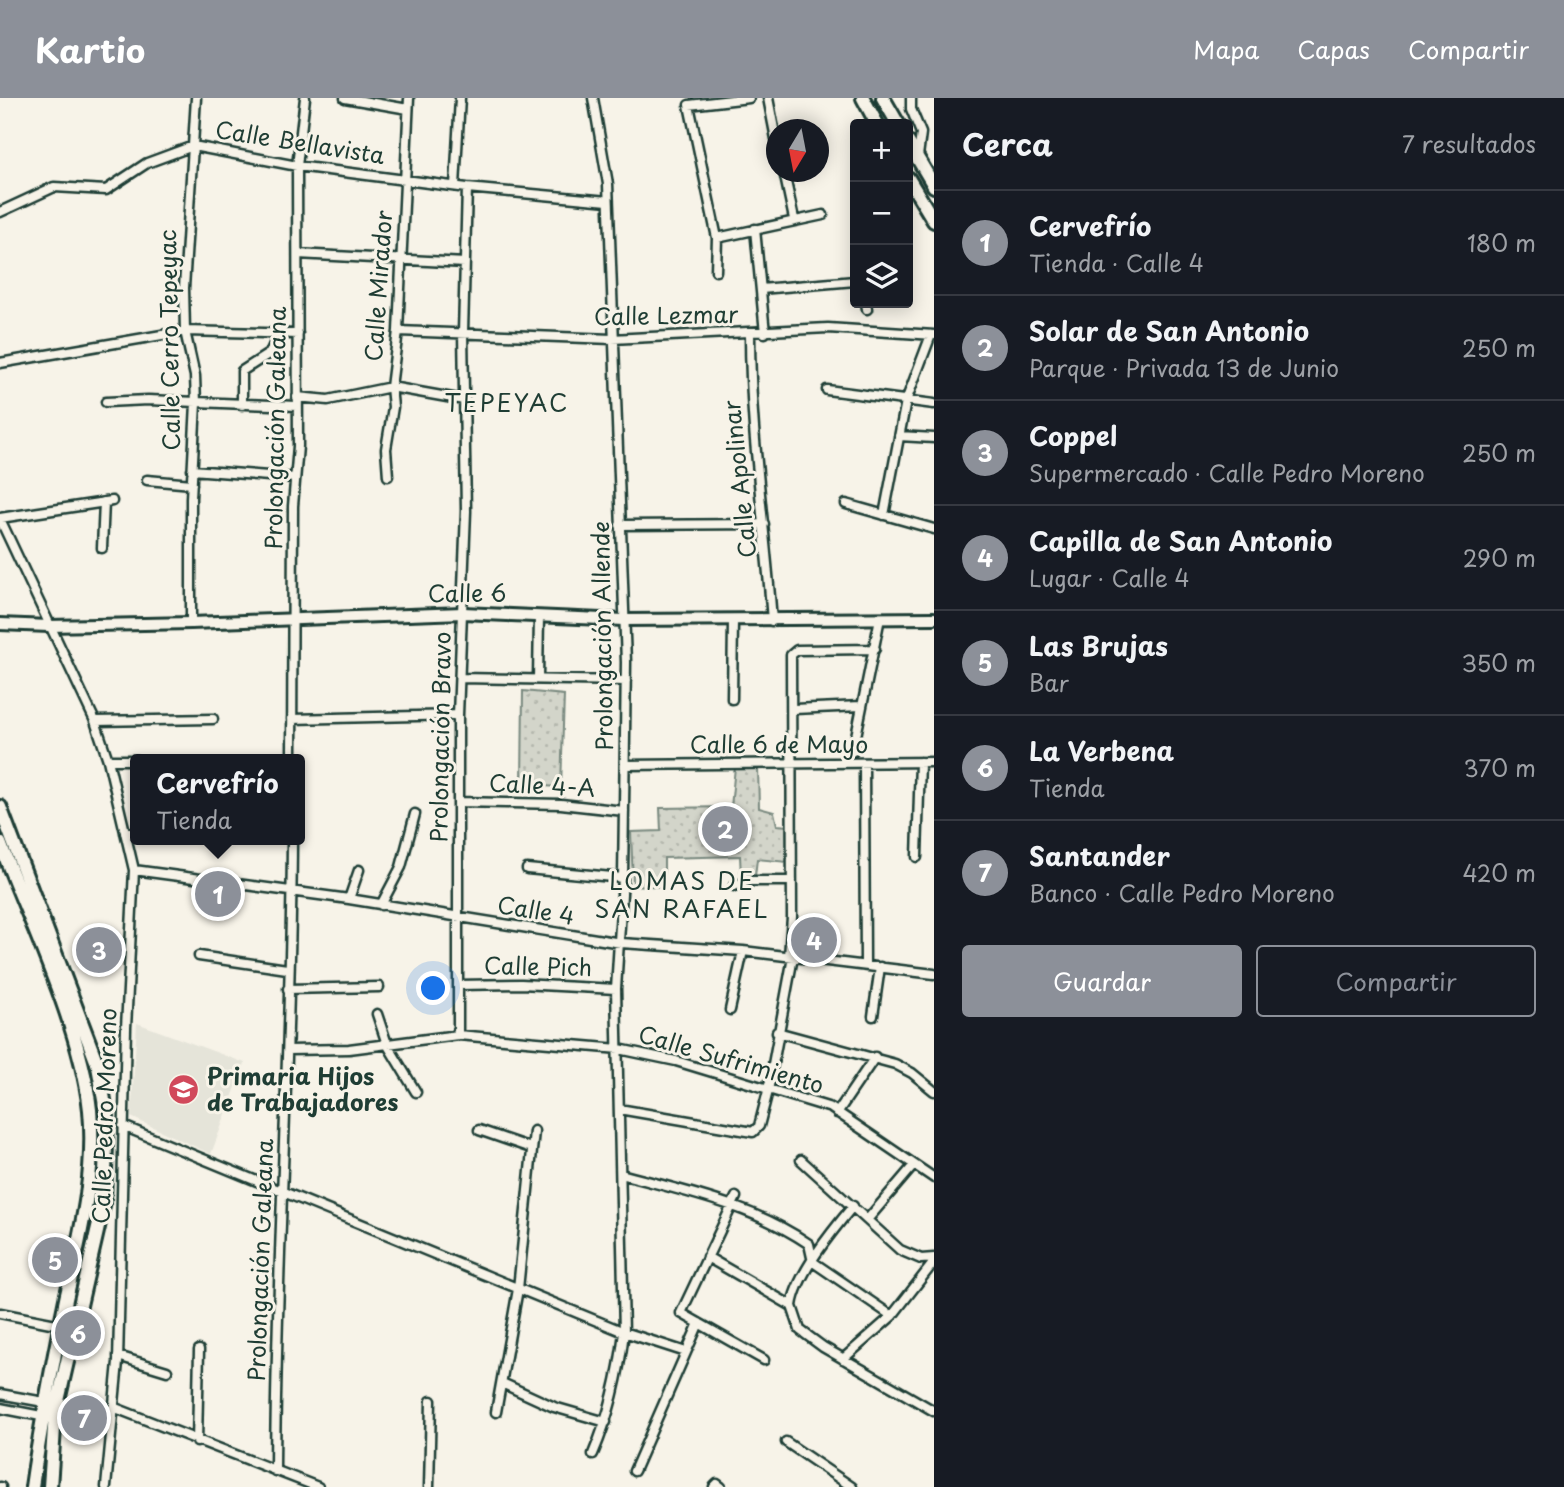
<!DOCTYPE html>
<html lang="es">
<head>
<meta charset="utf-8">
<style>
	:root { --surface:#171b24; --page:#20242c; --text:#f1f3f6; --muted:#9ea1a6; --line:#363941; --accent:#8c9099 }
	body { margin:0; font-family:"Playpen Sans",sans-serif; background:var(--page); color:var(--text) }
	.controls { position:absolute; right:21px; top:21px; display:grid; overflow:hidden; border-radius:7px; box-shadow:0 4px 18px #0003 }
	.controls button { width:63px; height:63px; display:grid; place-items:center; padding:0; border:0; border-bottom:2px solid var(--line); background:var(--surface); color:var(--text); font:35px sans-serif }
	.compass { position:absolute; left:766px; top:21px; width:63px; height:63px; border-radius:50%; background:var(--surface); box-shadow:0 4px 18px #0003; rotate:190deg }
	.you { position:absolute; left:434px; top:891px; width:24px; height:24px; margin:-18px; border:5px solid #fff; border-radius:50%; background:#1a73e8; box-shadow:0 0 0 10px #1a73e833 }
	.badge { display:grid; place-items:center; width:46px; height:46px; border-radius:50%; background:var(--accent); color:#fff; font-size:23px; font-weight:700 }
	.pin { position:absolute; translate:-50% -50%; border:4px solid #fff; box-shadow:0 2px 7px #0006 }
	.popup { position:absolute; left:130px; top:656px; width:175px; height:91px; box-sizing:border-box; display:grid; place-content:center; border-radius:7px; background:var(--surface); filter:drop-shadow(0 2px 5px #0005); font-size:23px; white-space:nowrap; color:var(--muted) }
	.popup b { font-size:26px; color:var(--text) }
	.popup::after { content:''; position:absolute; left:50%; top:100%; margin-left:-14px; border:14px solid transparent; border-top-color:var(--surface) }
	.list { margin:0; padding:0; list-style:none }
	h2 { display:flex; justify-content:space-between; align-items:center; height:91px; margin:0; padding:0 28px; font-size:30px }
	h2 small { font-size:23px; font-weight:400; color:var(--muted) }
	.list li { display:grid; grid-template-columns:46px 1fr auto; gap:21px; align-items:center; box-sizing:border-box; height:105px; padding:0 28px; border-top:2px solid var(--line) }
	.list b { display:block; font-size:26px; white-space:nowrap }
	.list p { margin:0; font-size:23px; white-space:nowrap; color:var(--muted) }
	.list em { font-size:23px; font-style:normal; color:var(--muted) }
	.actions { display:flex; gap:14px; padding:21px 28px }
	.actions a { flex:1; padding:16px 0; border:2px solid var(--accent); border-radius:7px; text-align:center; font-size:24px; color:var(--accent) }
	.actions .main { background:var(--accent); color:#fff }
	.icon { flex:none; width:38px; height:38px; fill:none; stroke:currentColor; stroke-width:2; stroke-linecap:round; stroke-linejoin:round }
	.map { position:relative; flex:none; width:934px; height:1389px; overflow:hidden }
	header { display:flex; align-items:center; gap:42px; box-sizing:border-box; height:98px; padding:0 35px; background:var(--accent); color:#fff }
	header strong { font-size:33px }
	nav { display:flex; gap:38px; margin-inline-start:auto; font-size:24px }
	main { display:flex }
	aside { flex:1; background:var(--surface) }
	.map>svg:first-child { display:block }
</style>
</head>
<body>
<header>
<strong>Kartio</strong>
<nav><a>Mapa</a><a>Capas</a><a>Compartir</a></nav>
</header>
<main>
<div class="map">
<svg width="934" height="1389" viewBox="0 0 934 1389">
	<defs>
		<pattern id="park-dots" width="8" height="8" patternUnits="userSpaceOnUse" patternTransform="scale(1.75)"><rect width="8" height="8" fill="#d3d5ca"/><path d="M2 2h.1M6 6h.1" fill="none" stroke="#b5b8ae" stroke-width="1.8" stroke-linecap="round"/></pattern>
	</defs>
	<rect width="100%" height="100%" fill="#f7f3e8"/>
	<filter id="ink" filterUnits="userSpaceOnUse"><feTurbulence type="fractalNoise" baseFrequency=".0143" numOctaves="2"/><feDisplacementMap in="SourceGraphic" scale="14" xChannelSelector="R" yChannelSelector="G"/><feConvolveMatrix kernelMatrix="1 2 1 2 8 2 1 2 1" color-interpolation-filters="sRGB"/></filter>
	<g filter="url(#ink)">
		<path fill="#e5e4d9" d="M 137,925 L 245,965 L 211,1056 L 131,1019 Z"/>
		<path fill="url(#park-dots)" stroke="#79897f" stroke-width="2" d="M 523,593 L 564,597 L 561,689 L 522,687 Z
			M 735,669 L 758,669 L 759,710 L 774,714 L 777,727 L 788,728 L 787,764 L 757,761 L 755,778 L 741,778 L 740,758 L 664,760 L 664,789 L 633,787 L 631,734 L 661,733 L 660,710 L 731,709 Z"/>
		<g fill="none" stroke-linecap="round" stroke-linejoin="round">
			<defs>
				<path id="minor" d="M 345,0 L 408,11
					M 768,0 L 776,41
					M 911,0 L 911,11 L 921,35 L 918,58
					M 784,74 L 794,121
					M 455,88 L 460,0
					M 0,114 L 54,89 L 106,92 L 147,65 L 193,48 L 297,68 L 467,90 L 608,103
					M 755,131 L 765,235
					M 717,140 L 823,117
					M 298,156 L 465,165
					M 716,173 L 717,140 L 689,7 L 749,0
					M 761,191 L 855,183
					M 866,205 L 867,211
					M 398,233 L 612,241 L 828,230 L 934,237
					M 750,236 C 750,332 765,427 772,523
					M 0,265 L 185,233 L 298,236
					M 827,292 L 934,306
					M 297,299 L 328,302 L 391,289 L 464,302
					M 106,304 L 148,302 L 297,308
					M 242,307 L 242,273 L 270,255 L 279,235
					M 899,338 L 934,340
					M 192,372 L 295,380
					M 388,378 L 386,351 L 393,309 L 391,289 L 398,233 L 409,0
					M 147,382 L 192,386
					M 846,406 L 934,431
					M 884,417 L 906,303 L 931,237
					M 0,420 L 112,403
					M 0,421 L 95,623 L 108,662 L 134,772 L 126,930 L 118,1264 L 106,1389
					M 620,427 L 764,426
					M 102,450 L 104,404
					M 191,525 L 191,400 L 196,305 L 195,278 L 185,233 L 184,190 L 196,0
					M 460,580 L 626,583
					M 538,581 L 539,518
					M 732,601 L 733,523
					M 794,611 L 861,608
					M 292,621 L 458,617
					M 95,623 L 213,621
					M 853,653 L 880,520
					M 292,661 L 293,408 L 298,348 L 297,68 L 305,0
					M 108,662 L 136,662
					M 864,666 L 865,867
					M 625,667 L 934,664
					M 458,704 L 561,706 L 624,713
					M 125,735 L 136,735
					M 917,759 L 920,664
					M 527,771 L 623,780
					M 134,772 L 349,801 L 621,845 L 743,853 L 934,876
					M 734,788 L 749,783 L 791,783
					M 349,801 L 359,772
					M 381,807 L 401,769 L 415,716
					M 199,858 L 287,871
					M 789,858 L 792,819 L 791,557 L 797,552 L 875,551
					M 459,887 L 521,886 L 616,891
					M 288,891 L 379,889
					M 730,912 L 743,853
					M 377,916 L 387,946 L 416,994
					M 873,918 L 880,869
					M 777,934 L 895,966 L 912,975 L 934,993
					M 458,937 L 458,617 L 466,413 L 463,234 L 467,90
					M 288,952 L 349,951 L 458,937 L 619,951 L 676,963 L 831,1010 L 934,1080
					M 619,1011 L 753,1034 L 759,1028 L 768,993 L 793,859
					M 837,1015 L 875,959
					M 123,1028 L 624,1234 L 686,1254
					M 479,1032 L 531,1050
					M 801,1062 L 900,1152 L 921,1161 L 934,1160
					M 621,1076 C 687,1094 752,1107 809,1146 L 813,1164 L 892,1218
					M 736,1099 L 681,1215 L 764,1262
					M 867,1122 L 914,1067
					M 707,1159 L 792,1208 L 800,1232 L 823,1249 L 934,1313
					M 792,1208 C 796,1177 833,1132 853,1108
					M 0,1215 L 61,1227
					M 118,1258 L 167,1273
					M 843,1261 L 892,1218 L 934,1164
					M 504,1286 L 554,1309 L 606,1324
					M 0,1296 L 44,1304
					M 113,1309 L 318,1389
					M 0,1310 L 41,1318
					M 496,1314 L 518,1191 L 534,1033
					M 197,1344 L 199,1252
					M 786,1344 L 852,1389
					M 593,1356 C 610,1316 619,1278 624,1234 L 616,891 L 623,780 L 626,564 L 608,86 L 593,0
					M 275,1373 C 276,1163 291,952 292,742
					M 634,1373 L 699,1225
					M 0,1389 L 1,1389
					M 429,1389 L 431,1303
					M 714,1389 L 717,1386 L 721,1389"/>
				<path id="tertiary" d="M 0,526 L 49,528 L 191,525 L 463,515 L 624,522 L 934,520"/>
				<path id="secondary" d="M 863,0 L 877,26
					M 883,0 L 898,26
					M 908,44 L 934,88
					M 908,80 L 934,123"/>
				<path id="primary" d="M 0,709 L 98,968 L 107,1019 L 104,1103 L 55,1316 L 50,1389
					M 0,745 C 30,824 81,929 90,1012 C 96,1076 80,1138 66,1201 C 53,1264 41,1325 32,1389"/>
			</defs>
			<use href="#minor" stroke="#1f3d34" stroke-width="13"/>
			<use href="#tertiary" stroke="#1f3d34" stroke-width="16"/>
			<use href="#secondary" stroke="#1f3d34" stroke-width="18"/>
			<use href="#primary" stroke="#1f3d34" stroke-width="18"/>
			<use href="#minor" stroke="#f7f3e8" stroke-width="8"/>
			<use href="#tertiary" stroke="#f7f3e8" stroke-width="10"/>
			<use href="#secondary" stroke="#f7f3e8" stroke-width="12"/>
			<use href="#primary" stroke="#f7f3e8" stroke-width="12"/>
		</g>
	</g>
	<defs>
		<symbol id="school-disc" viewBox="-11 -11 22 22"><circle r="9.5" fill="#d1495b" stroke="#f7f3e8"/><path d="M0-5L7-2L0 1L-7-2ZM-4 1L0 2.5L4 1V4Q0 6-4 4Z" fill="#fff"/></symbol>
	</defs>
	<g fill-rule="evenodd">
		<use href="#school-disc" x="166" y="974" width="35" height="35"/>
	</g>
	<g text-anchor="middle" stroke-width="6" stroke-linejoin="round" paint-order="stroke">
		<g font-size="23" fill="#1f3d34" stroke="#f7f3e8">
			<text transform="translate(300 45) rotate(9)" y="8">Calle Bellavista</text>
			<text transform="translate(379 188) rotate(-86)" y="8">Calle Mirador</text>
			<text transform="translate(666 218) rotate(-1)" y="8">Calle Lezmar</text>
			<text transform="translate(170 242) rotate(-91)" y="8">Calle Cerro Tepeyac</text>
			<text transform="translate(276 330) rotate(-89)" y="8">Prolongación Galeana</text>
			<text transform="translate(740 381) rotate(-96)" y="8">Calle Apolinar</text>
			<text x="467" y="504">Calle 6</text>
			<text transform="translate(603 538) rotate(-91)" y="8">Prolongación Allende</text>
			<text transform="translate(441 639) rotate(-89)" y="8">Prolongación Bravo</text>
			<text x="779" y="655">Calle 6 de Mayo</text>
			<text transform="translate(542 688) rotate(3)" y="8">Calle 4-A</text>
			<text transform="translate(536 813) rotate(9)" y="8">Calle 4</text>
			<text transform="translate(538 869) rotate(1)" y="8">Calle Pich</text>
			<text transform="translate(731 962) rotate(16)" y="8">Calle Sufrimiento</text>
			<text transform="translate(105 1018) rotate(-88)" y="8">Calle Pedro Moreno</text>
			<text transform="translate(261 1162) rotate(-88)" y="8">Prolongación Galeana</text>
		</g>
		<g font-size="23" font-weight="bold" fill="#1f3d34" stroke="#f7f3e8" text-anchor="start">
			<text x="207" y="987">Primaria Hijos<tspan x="207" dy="26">de Trabajadores</tspan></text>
		</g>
		<g font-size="24" letter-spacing="2" fill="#1f3d34" stroke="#f7f3e8">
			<text x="507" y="314">TEPEYAC</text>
			<text x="682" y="792">LOMAS DE<tspan x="682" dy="28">SAN RAFAEL</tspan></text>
		</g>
	</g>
</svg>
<div class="controls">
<button>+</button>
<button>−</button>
<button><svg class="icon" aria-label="layers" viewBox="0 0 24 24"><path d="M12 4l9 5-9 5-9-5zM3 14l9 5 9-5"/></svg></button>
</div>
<svg class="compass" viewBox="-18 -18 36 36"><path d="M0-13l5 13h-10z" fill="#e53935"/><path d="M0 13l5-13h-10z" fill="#9ea1a6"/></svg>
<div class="you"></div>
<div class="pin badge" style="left:218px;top:796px">1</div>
<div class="popup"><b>Cervefrío</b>Tienda</div>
<div class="pin badge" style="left:725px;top:731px">2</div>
<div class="pin badge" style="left:99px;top:852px">3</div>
<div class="pin badge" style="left:814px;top:842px">4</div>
<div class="pin badge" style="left:55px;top:1162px">5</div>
<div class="pin badge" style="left:78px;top:1235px">6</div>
<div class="pin badge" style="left:84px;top:1320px">7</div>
</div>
<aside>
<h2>Cerca<small>7 resultados</small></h2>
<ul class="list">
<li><span class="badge">1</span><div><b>Cervefrío</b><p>Tienda · Calle 4</p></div><em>180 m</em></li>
<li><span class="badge">2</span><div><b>Solar de San Antonio</b><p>Parque · Privada 13 de Junio</p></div><em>250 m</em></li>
<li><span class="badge">3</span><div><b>Coppel</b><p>Supermercado · Calle Pedro Moreno</p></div><em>250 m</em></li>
<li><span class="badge">4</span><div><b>Capilla de San Antonio</b><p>Lugar · Calle 4</p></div><em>290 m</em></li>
<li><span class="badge">5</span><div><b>Las Brujas</b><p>Bar</p></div><em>350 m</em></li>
<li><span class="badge">6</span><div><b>La Verbena</b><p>Tienda</p></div><em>370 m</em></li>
<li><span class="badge">7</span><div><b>Santander</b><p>Banco · Calle Pedro Moreno</p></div><em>420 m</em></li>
</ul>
<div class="actions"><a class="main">Guardar</a><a>Compartir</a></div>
</aside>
</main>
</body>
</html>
